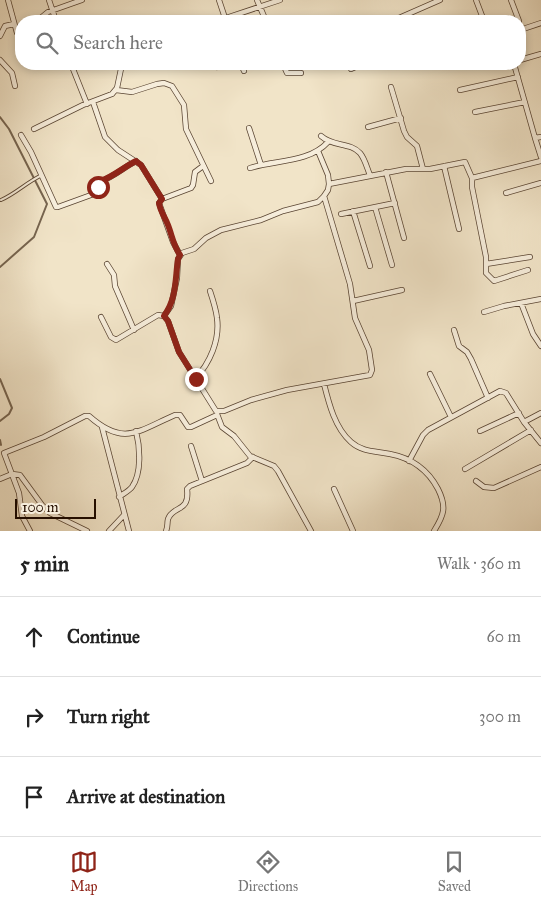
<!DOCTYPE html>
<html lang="en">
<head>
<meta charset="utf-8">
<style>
	:root { --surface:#fff; --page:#f2f2f2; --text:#222; --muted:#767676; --line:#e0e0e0; --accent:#8f2418 }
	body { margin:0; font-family:"IM FELL Great Primer",serif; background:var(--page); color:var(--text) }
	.scale { position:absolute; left:15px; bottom:12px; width:81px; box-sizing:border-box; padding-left:5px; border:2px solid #260f00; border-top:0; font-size:14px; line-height:18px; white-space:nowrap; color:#260f00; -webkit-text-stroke:4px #f6eddb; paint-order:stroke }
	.stop { position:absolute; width:15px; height:15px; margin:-11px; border:4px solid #8f2418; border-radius:50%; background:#fff }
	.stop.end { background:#8f2418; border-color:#fff; box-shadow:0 1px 5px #0008 }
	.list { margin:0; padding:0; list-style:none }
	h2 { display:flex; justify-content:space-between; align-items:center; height:65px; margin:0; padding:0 20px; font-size:21px }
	h2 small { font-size:16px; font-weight:400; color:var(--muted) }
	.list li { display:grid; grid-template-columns:32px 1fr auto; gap:15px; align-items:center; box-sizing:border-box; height:80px; padding:0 20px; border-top:1px solid var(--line) }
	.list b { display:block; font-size:19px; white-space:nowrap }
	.list em { font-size:16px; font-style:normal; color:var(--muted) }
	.icon { flex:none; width:28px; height:28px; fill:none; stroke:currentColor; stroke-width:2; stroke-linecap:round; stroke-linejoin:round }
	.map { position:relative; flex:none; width:541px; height:531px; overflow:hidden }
	.search { position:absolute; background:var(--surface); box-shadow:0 2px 8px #0003; left:15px; right:15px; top:15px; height:55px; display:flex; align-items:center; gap:12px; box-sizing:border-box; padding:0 18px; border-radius:20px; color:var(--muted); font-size:19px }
	.sheet { height:305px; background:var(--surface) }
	nav { display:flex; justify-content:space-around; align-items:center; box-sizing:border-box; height:70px; border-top:1px solid var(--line); background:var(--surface); font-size:14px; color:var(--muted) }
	nav a { display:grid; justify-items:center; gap:2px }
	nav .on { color:var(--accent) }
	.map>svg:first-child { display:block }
</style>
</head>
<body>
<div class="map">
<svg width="541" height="531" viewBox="0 0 541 531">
	<rect width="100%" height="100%" fill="#f1e4c8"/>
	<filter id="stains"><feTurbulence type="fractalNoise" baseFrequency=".004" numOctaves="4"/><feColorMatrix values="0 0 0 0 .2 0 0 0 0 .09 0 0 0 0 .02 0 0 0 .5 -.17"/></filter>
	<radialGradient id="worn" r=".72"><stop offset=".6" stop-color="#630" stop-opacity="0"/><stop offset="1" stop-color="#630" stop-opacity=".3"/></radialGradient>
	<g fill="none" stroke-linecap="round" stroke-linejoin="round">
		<path stroke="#76644f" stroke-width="2" d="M 0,117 L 9,129 L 47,204 L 34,237 L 0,267
			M 0,379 L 12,408 L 9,414 L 0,421
			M 0,440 L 1,445"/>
		<defs>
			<path id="service" d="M 1,200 C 15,194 26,183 40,176"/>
			<path id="minor" d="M 8,0 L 17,33 L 21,35
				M 49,0 L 56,21
				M 219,0 L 226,21
				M 257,0 L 266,21
				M 476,0 L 484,21
				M 511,0 L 519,21
				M 108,18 L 109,21
				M 37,21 L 48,12 L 82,0
				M 217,21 L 280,0
				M 376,21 L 380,21
				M 392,21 L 440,0
				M 520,30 L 541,23
				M 0,36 L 5,26 L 14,24
				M 0,60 L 12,73 L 15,86
				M 520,60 L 541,54
				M 71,64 L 87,104
				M 215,64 L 217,67
				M 241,64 L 244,71
				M 283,64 L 287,73 L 301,73
				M 514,64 L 535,138 L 541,137
				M 351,69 L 362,64
				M 391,87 L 404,131 L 407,137 L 417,146 L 423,169
				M 116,90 L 132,92 L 157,84 L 164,83 L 172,86 L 184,105 L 186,129 L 211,181
				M 460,90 L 518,77
				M 93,102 L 105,137 L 118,150 L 141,165 L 162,199
				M 475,112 L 525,102
				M 368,127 L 401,118
				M 249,128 L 261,165
				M 34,129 L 83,105 L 112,94 L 117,88 L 122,64
				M 21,135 L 31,152 L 56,207 L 58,207 L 91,195 L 96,192 L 101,181 C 114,177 124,167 136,161
				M 321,136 C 333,147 350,142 360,153 C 365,159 367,168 370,175
				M 535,138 L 541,157
				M 444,166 L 459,229
				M 250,168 C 275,160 309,163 328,142
				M 386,172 L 404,238
				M 472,178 L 472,187 L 486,257 L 486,273 L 494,281 L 528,270
				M 329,184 L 406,169 L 430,169 L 465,162 L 472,178 L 541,161
				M 506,193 L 541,183
				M 375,207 L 392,265
				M 353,211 L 370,266
				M 341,214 L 395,203
				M 180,255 L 173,242 L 159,203 L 162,199 L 191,188 L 193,185 L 195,172 L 203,166
				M 107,264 L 114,275 L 115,286 L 134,330
				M 486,264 L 530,257
				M 353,301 L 402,290
				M 521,303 L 533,334 L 541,346
				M 484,312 L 504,306 L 541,299
				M 164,316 L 171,306 L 177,278 L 178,259 L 182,253 L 194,249 L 206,238 L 221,230 L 261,220 L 283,211 L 318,202 L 324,196 L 328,190 L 329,184 L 328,175 L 318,151
				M 101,317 L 111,337 L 116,340 L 158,315 L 164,316 L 168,321 L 179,352 L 216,411 L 224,411 L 251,400 L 287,390 L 370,375 L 372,370 L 369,350 L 355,318 L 350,284 L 324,196
				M 454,330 L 459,346 L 467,352 L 471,359 L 488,398
				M 430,374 L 451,417
				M 195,379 C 210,363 220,340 217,318 C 216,309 213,300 210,291
				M 324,384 C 329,404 335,428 351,442 C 362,452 376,451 390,454 C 411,458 428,470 438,489 C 447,507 444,515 434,531
				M 217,414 L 222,427 L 234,436 L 250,456 L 274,466 L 278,471 L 311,531
				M 524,422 L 541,413
				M 102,427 L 129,531
				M 480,431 L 519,413
				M 191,446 L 202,481
				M 409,461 L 423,435 L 428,430 L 500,391 L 506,393 L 524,422 L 541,443
				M 465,469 L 531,430
				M 0,479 L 12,474 L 20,475 L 42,505 L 50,513 L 87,531
				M 476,481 L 484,487 L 494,488 L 541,467
				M 334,489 L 353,531
				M 119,497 C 123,494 129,491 132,487 C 142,473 140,447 136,431
				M 30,531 L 22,516 L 19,493 L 4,453 L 44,437 L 85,416 L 89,416 C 124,447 138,431 175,415 L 180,415 L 188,427 L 191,427 L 217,415
				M 109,531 L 124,515
				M 166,531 C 168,527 167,523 168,519 C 173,505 190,513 187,489 L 190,486 L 247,463 L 253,457"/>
		</defs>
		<use href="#service" stroke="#594432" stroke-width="4"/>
		<use href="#minor" stroke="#594432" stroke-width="6"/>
		<use href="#service" stroke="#f6eddb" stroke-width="2"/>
		<use href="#minor" stroke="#f6eddb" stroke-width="4.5"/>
	</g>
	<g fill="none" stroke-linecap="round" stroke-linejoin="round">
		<path stroke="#8f2418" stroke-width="6" d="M 98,187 L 101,181 C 114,176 124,167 136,161 L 141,165 L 162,199 L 159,203 C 160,211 165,217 168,225 C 172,235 173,245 180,255 L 178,259 C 175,279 177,298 164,316 L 168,321 L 179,352 L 196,379"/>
	</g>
	<rect width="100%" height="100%" filter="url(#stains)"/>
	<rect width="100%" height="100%" fill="url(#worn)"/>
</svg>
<div class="scale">100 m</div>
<div class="stop" style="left:98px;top:187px"></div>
<div class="stop end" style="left:196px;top:379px"></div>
<div class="search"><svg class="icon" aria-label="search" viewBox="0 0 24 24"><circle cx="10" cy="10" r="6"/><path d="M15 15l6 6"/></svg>Search here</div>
</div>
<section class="sheet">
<h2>5 min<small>Walk · 360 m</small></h2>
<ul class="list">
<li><svg class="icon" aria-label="ahead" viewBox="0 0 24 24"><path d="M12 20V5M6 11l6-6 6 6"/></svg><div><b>Continue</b></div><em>60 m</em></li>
<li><svg class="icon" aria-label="right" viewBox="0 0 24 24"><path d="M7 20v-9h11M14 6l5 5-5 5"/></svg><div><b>Turn right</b></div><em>300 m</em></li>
<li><svg class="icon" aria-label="arrive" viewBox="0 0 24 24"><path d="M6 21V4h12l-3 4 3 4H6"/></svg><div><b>Arrive at destination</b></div></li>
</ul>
</section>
<nav>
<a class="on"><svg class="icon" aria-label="map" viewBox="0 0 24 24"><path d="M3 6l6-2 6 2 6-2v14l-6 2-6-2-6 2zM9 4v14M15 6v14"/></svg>Map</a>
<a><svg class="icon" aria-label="directions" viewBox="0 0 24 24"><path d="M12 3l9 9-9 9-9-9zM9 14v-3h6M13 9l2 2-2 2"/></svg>Directions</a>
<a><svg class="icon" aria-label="saved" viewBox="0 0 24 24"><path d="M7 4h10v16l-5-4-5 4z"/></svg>Saved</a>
</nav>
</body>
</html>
